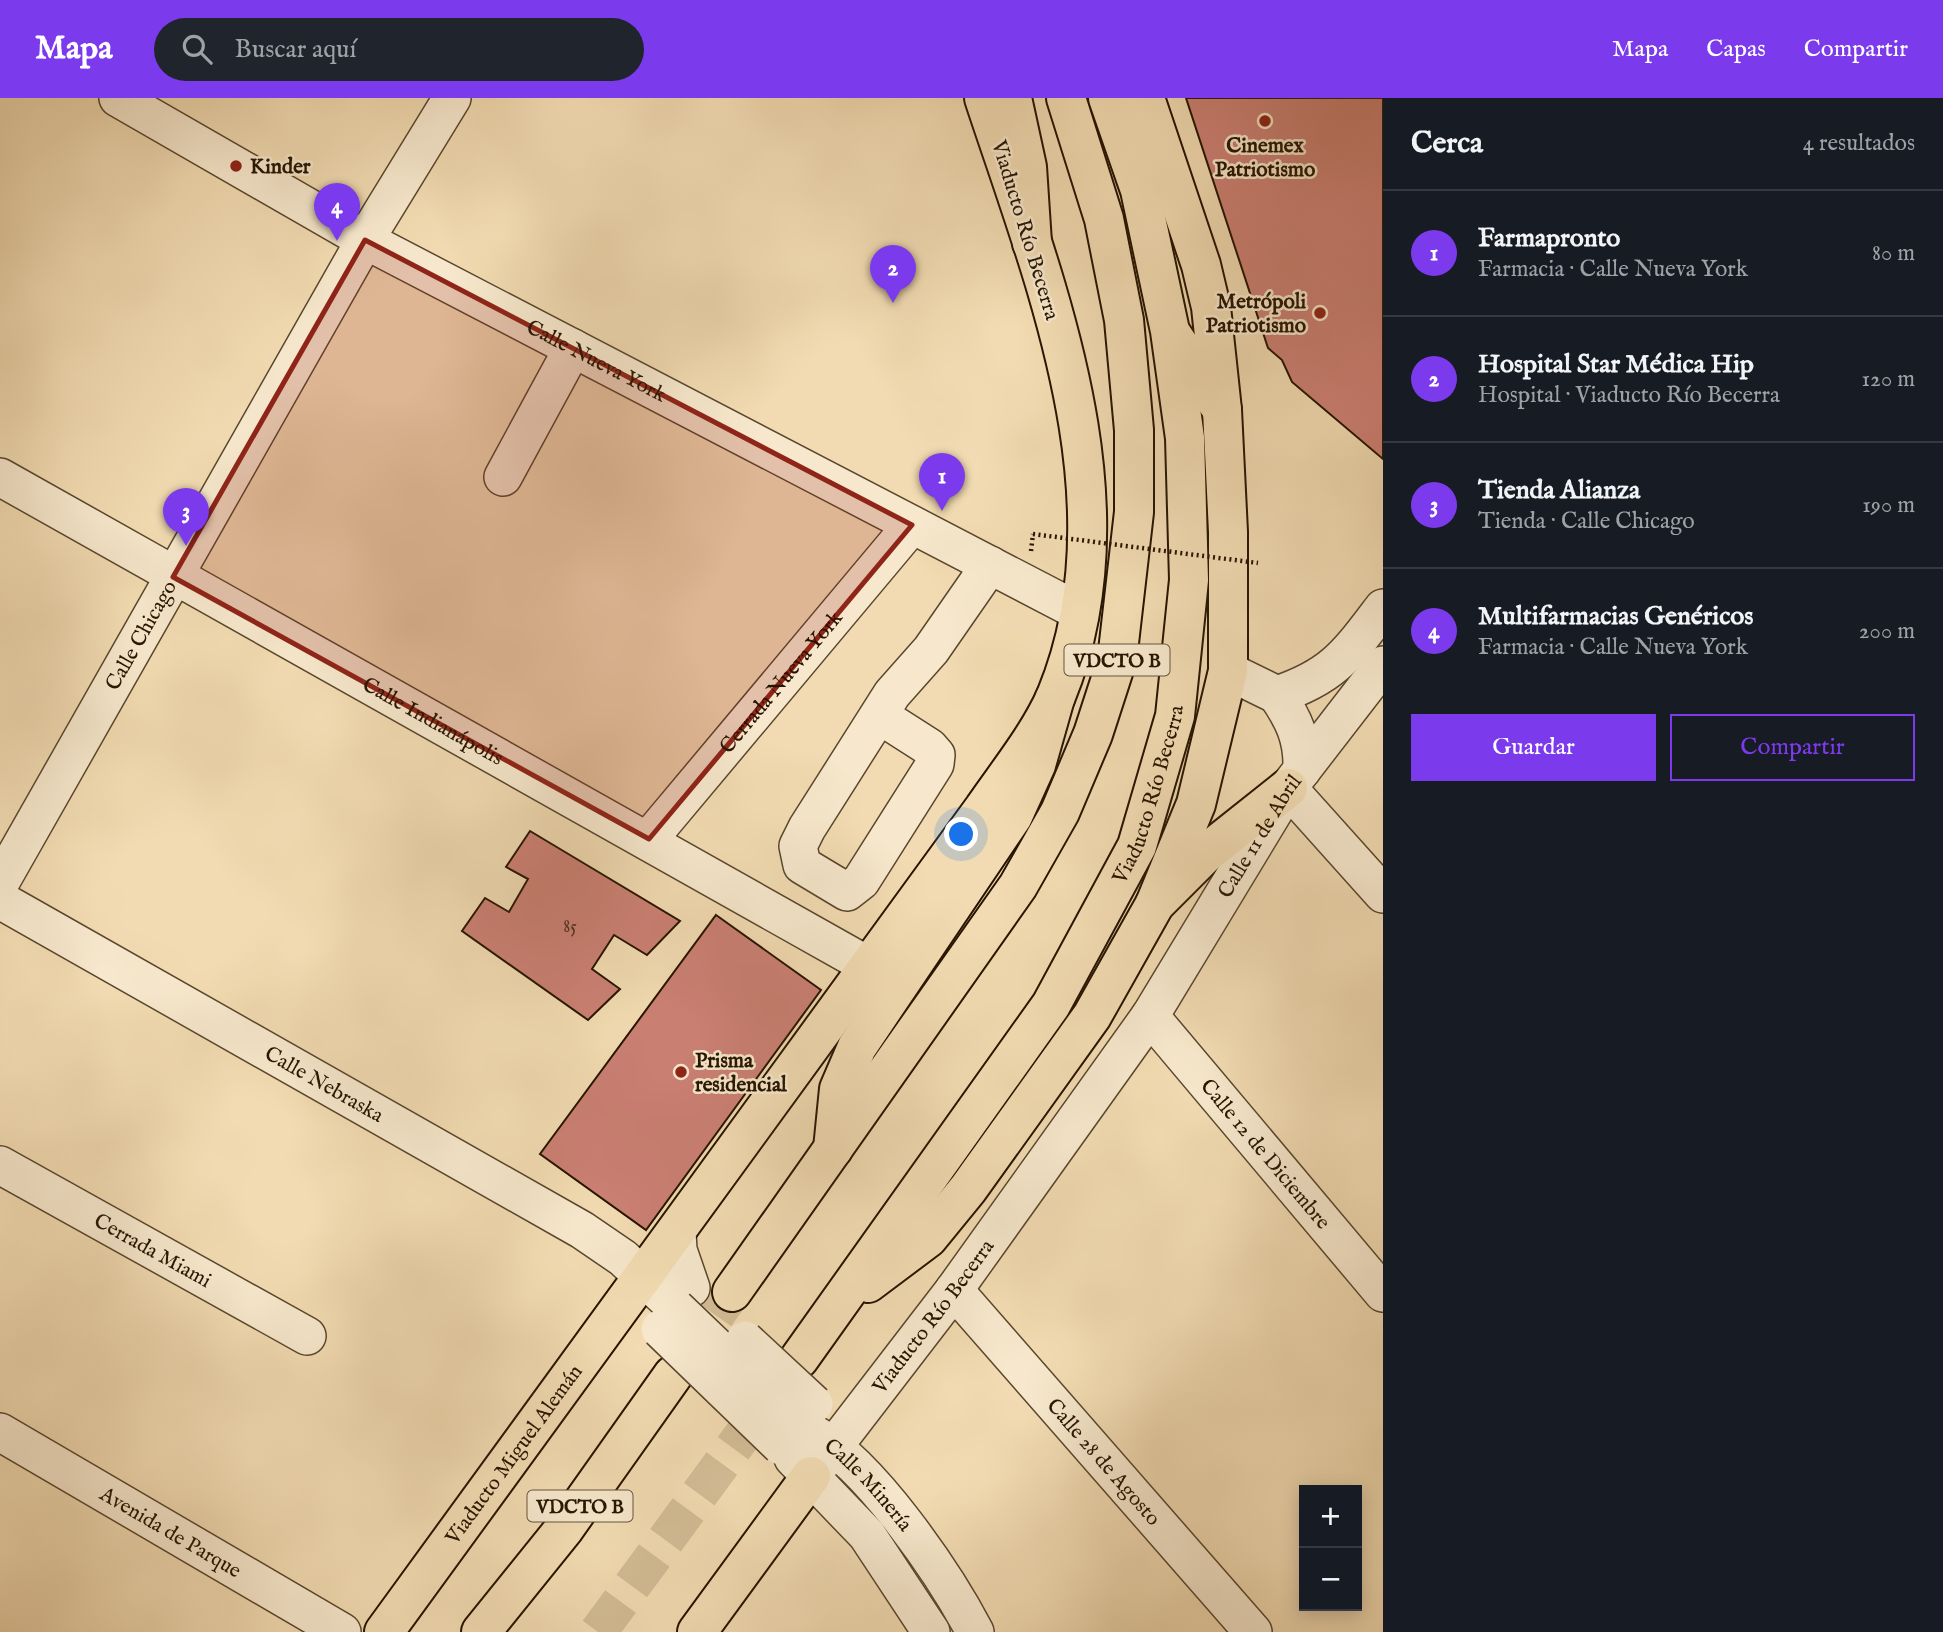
<!DOCTYPE html>
<html lang="es">
<head>
<meta charset="utf-8">
<style>
	:root { --surface:#171b24; --page:#20242c; --text:#f1f3f6; --muted:#9ea1a6; --line:#363941; --accent:#7c3aed }
	body { margin:0; font-family:"IM FELL English",serif; background:var(--page); color:var(--text) }
	.controls { position:absolute; right:21px; bottom:21px; display:grid; overflow:hidden; border-radius:0px; box-shadow:0 4px 18px #0003 }
	.controls button { width:63px; height:63px; display:grid; place-items:center; padding:0; border:0; border-bottom:2px solid var(--line); background:var(--surface); color:var(--text); font:35px sans-serif }
	.you { position:absolute; left:962px; top:737px; width:24px; height:24px; margin:-18px; border:5px solid #fff; border-radius:50%; background:#1a73e8; box-shadow:0 0 0 10px #1a73e833 }
	.badge { display:grid; place-items:center; width:46px; height:46px; border-radius:50%; background:var(--accent); color:#fff; font-size:23px; font-weight:700 }
	.pin { position:absolute; translate:-50% -58px; filter:drop-shadow(0 2px 4px #0008) }
	.pin::after { content:''; position:absolute; top:37px; width:24px; height:21px; background:inherit; clip-path:polygon(0 0,100% 0,50% 100%) }
	.list { margin:0; padding:0; list-style:none }
	h2 { display:flex; justify-content:space-between; align-items:center; height:91px; margin:0; padding:0 28px; font-size:30px }
	h2 small { font-size:23px; font-weight:400; color:var(--muted) }
	.list li { display:grid; grid-template-columns:46px 1fr auto; gap:21px; align-items:center; box-sizing:border-box; height:126px; padding:0 28px; border-top:2px solid var(--line) }
	.list b { display:block; font-size:26px; white-space:nowrap }
	.list p { margin:0; font-size:23px; white-space:nowrap; color:var(--muted) }
	.list em { font-size:23px; font-style:normal; color:var(--muted) }
	.actions { display:flex; gap:14px; padding:21px 28px }
	.actions a { flex:1; padding:16px 0; border:2px solid var(--accent); border-radius:0px; text-align:center; font-size:24px; color:var(--accent) }
	.actions .main { background:var(--accent); color:#fff }
	.icon { flex:none; width:38px; height:38px; fill:none; stroke:currentColor; stroke-width:2; stroke-linecap:round; stroke-linejoin:round }
	.map { position:relative; flex:none; width:1383px; height:1534px; overflow:hidden }
	header { display:flex; align-items:center; gap:42px; box-sizing:border-box; height:98px; padding:0 35px; background:var(--accent); color:#fff }
	header strong { font-size:33px }
	nav { display:flex; gap:38px; margin-inline-start:auto; font-size:24px }
	.search { width:490px; height:63px; background:var(--page); display:flex; align-items:center; gap:18px; box-sizing:border-box; padding:0 24px; border-radius:38px; color:var(--muted); font-size:26px }
	main { display:flex }
	aside { flex:1; background:var(--surface) }
	.map>svg:first-child { display:block }
</style>
</head>
<body>
<header>
<strong>Mapa</strong>
<div class="search"><svg class="icon" aria-label="search" viewBox="0 0 24 24"><circle cx="10" cy="10" r="6"/><path d="M15 15l6 6"/></svg>Buscar aquí</div>
<nav><a>Mapa</a><a>Capas</a><a>Compartir</a></nav>
</header>
<main>
<div class="map">
<svg width="1383" height="1534" viewBox="0 0 1383 1534">
	<rect width="100%" height="100%" fill="#f2dbb2"/>
	<filter id="stains"><feTurbulence type="fractalNoise" baseFrequency=".00286" numOctaves="4"/><feColorMatrix values="0 0 0 0 .2 0 0 0 0 .09 0 0 0 0 .02 0 0 0 .5 -.17"/></filter>
	<radialGradient id="worn" r=".72"><stop offset=".6" stop-color="#630" stop-opacity="0"/><stop offset="1" stop-color="#630" stop-opacity=".3"/></radialGradient>
	<path fill="#cb8074" stroke="#261401" stroke-width="2" d="M 1186,0 L 1383,0 L 1383,361 L 1292,284 L 1282,262 L 1268,250 Z
		M 530,733 L 680,823 L 647,857 L 614,837 L 592,871 L 620,891 L 588,922 L 462,833 L 485,800 L 509,814 L 528,781 L 506,769 Z
		M 716,817 L 821,892 L 646,1132 L 540,1056 Z"/>
	<g fill="none" stroke-linecap="round" stroke-linejoin="round">
		<path stroke="#d3bd97" stroke-width="38" stroke-dasharray="38 19" stroke-linecap="butt" d="M 683,1264 L 732,1194
			M 598,1534 L 773,1296"/>
		<defs>
			<g id="minor">
				<path id="s1" d="M 118,0 L 365,142 L 1080,514"/>
				<path id="s2" d="M 0,379 L 867,867"/>
				<path d="M 503,379 L 573,250"/>
				<path d="M 1228,573 L 1277,597 C 1334,578 1348,556 1383,510"/>
				<path d="M 1277,597 C 1294,622 1303,641 1302,672"/>
				<path d="M 879,617 L 929,649 L 936,657 L 935,666 L 861,783 L 847,794 L 802,767 L 798,748 L 807,730 L 892,596 L 931,552 L 990,467"/>
				<path d="M 1288,690 L 1383,796"/>
				<path id="s3" d="M 649,741 L 912,427"/>
				<path id="s4" d="M 0,785 L 365,142 L 452,0"/>
				<path id="s5" d="M 0,802 L 582,1132 L 623,1160 L 676,1210"/>
				<path id="s6" d="M 1150,918 L 1383,1195"/>
				<path id="s7" d="M 0,1067 L 307,1238"/>
				<path d="M 677,1134 L 678,1152 L 691,1190"/>
				<path id="s8" d="M 954,1192 L 1253,1534"/>
				<path id="s9" d="M 0,1334 L 342,1534"/>
				<path id="s10" d="M 814,1336 C 871,1368 944,1475 975,1534"/>
				<path d="M 793,1360 L 867,1437 L 931,1534"/>
				<path id="s11" d="M 811,1378 L 954,1192 L 1150,918 L 1288,690 L 1383,567"/>
			</g>
			<g id="major">
				<path d="M 1145,0 L 1201,167 L 1211,209 L 1222,312 L 1228,434 L 1228,573 L 1196,706 L 1155,806"/>
				<path id="s12" d="M 384,1534 L 984,710 C 1008,675 1039,637 1056,598 C 1136,405 1045,185 984,0"/>
				<path d="M 697,1534 L 811,1378"/>
			</g>
			<g id="highway">
				<path d="M 1012,0 L 1027,69 L 1032,145"/>
				<path d="M 1173,238 L 1222,312"/>
				<path d="M 833,1051 L 839,991 L 857,949 L 1013,718 L 1036,667 L 1055,600"/>
				<path d="M 868,1185 L 928,1140 L 968,1091 L 1092,918 L 1155,806 L 1205,756 L 1288,690"/>
				<path d="M 732,1194 L 1018,788 L 1060,714 L 1093,636 L 1117,562 L 1134,414 L 1134,332 L 1124,222 L 1104,121 L 1066,0"/>
				<path id="s13" d="M 799,1261 L 1051,907 L 1137,748 L 1175,618 L 1189,482 L 1185,340 L 1170,233 L 1140,92 L 1108,0"/>
				<path d="M 481,1534 L 564,1431 L 673,1277"/>
			</g>
		</defs>
		<use href="#minor" stroke="#59462d" stroke-width="40"/>
		<use href="#major" stroke="#261401" stroke-width="42"/>
		<use href="#highway" stroke="#261401" stroke-width="42"/>
		<path stroke="#261401" stroke-width="4.5" stroke-dasharray="2 3.5" stroke-linecap="butt" d="M 1031,453 L 1033,436"/>
		<use href="#minor" stroke="#f7e8cd" stroke-width="37"/>
		<use href="#major" stroke="#f2dbb2" stroke-width="38"/>
		<use href="#highway" stroke="#f2dbb2" stroke-width="38"/>
		<defs>
			<path id="minor-bridge" d="M 676,1210 L 798,1327
				M 660,1231 L 781,1348
				M 745,1242 L 814,1306"/>
		</defs>
		<use href="#minor-bridge" stroke="#59462d" stroke-width="40" stroke-linecap="butt"/>
		<path stroke="#261401" stroke-width="4.5" stroke-dasharray="2 3.5" stroke-linecap="butt" d="M 1033,436 L 1258,465"/>
		<use href="#minor-bridge" stroke="#f7e8cd" stroke-width="37"/>
	</g>
	<path fill="#8f2418" fill-opacity="0.2" stroke="#8f2418" stroke-width="5" stroke-linejoin="round" d="M 365,142 L 912,427 L 649,741 L 173,479 Z"/>
	<g fill="#8f2418" stroke="#f7e8cd" stroke-width="2.5">
		<circle cx="1265" cy="23" r="7"/>
		<circle cx="236" cy="68" r="7"/>
		<circle cx="1320" cy="215" r="7"/>
		<circle cx="681" cy="974" r="7"/>
	</g>
	<g text-anchor="middle" stroke-width="5" stroke-linejoin="round" paint-order="stroke">
		<g font-size="18" fill="#4f2f1e">
			<text x="570" y="834">85</text>
		</g>
		<g fill="#f7e8cd" stroke="#65543e" stroke-width="2">
			<rect x="1064.5" y="546.5" width="105" height="31" rx="5"/>
			<rect x="527.5" y="1392.5" width="105" height="31" rx="5"/>
		</g>
		<g font-size="19" font-weight="bold" fill="#261401">
			<text x="1117" y="569">VDCTO B</text>
			<text x="580" y="1415">VDCTO B</text>
		</g>
		<g font-size="21" font-weight="bold" fill="#261401" stroke="#f7e8cd" text-anchor="start">
			<text x="1265" y="54" text-anchor="middle">Cinemex<tspan x="1265" dy="24">Patriotismo</tspan></text>
			<text x="250" y="75">Kinder</text>
			<text x="1306" y="210" text-anchor="end">Metrópoli<tspan x="1306" dy="24">Patriotismo</tspan></text>
			<text x="695" y="969">Prisma<tspan x="695" dy="24">residencial</tspan></text>
		</g>
		<g font-size="21" fill="#261401" stroke="#f7e8cd">
			<text transform="translate(1026 132) rotate(73)" y="7">Viaducto Río Becerra</text>
			<text dy="7" stroke="none"><textPath href="#s1" startOffset="546">Calle Nueva York</textPath></text>
			<text dy="7" stroke="none"><textPath href="#s4" startOffset="285">Calle Chicago</textPath></text>
			<text dy="7" stroke="none"><textPath href="#s3" startOffset="205">Cerrada Nueva York</textPath></text>
			<text dy="7" stroke="none"><textPath href="#s2" startOffset="497">Calle Indianápolis</textPath></text>
			<text dy="7" stroke="none"><textPath href="#s13" startOffset="668">Viaducto Río Becerra</textPath></text>
			<text dy="7" stroke="none"><textPath href="#s11" startOffset="782">Calle 11 de Abril</textPath></text>
			<text dy="7" stroke="none"><textPath href="#s5" startOffset="373">Calle Nebraska</textPath></text>
			<text dy="7" stroke="none"><textPath href="#s6" startOffset="180">Calle 12 de Diciembre</textPath></text>
			<text dy="7" stroke="none"><textPath href="#s7" startOffset="175">Cerrada Miami</textPath></text>
			<text dy="7" stroke="none"><textPath href="#s11" startOffset="201">Viaducto Río Becerra</textPath></text>
			<text dy="7" stroke="none"><textPath href="#s12" startOffset="220">Viaducto Miguel Alemán</textPath></text>
			<text dy="7" stroke="none"><textPath href="#s8" startOffset="228">Calle 28 de Agosto</textPath></text>
			<text dy="7" stroke="none"><textPath href="#s10" startOffset="75">Calle Minería</textPath></text>
			<text dy="7" stroke="none"><textPath href="#s9" startOffset="198">Avenida de Parque</textPath></text>
		</g>
	</g>
	<rect width="100%" height="100%" filter="url(#stains)"/>
	<rect width="100%" height="100%" fill="url(#worn)"/>
</svg>
<div class="controls">
<button>+</button>
<button>−</button>
</div>
<div class="you"></div>
<div class="pin badge" style="left:942px;top:413px">1</div>
<div class="pin badge" style="left:893px;top:205px">2</div>
<div class="pin badge" style="left:186px;top:448px">3</div>
<div class="pin badge" style="left:337px;top:143px">4</div>
</div>
<aside>
<h2>Cerca<small>4 resultados</small></h2>
<ul class="list">
<li><span class="badge">1</span><div><b>Farmapronto</b><p>Farmacia · Calle Nueva York</p></div><em>80 m</em></li>
<li><span class="badge">2</span><div><b>Hospital Star Médica Hip</b><p>Hospital · Viaducto Río Becerra</p></div><em>120 m</em></li>
<li><span class="badge">3</span><div><b>Tienda Alianza</b><p>Tienda · Calle Chicago</p></div><em>190 m</em></li>
<li><span class="badge">4</span><div><b>Multifarmacias Genéricos</b><p>Farmacia · Calle Nueva York</p></div><em>200 m</em></li>
</ul>
<div class="actions"><a class="main">Guardar</a><a>Compartir</a></div>
</aside>
</main>
</body>
</html>
